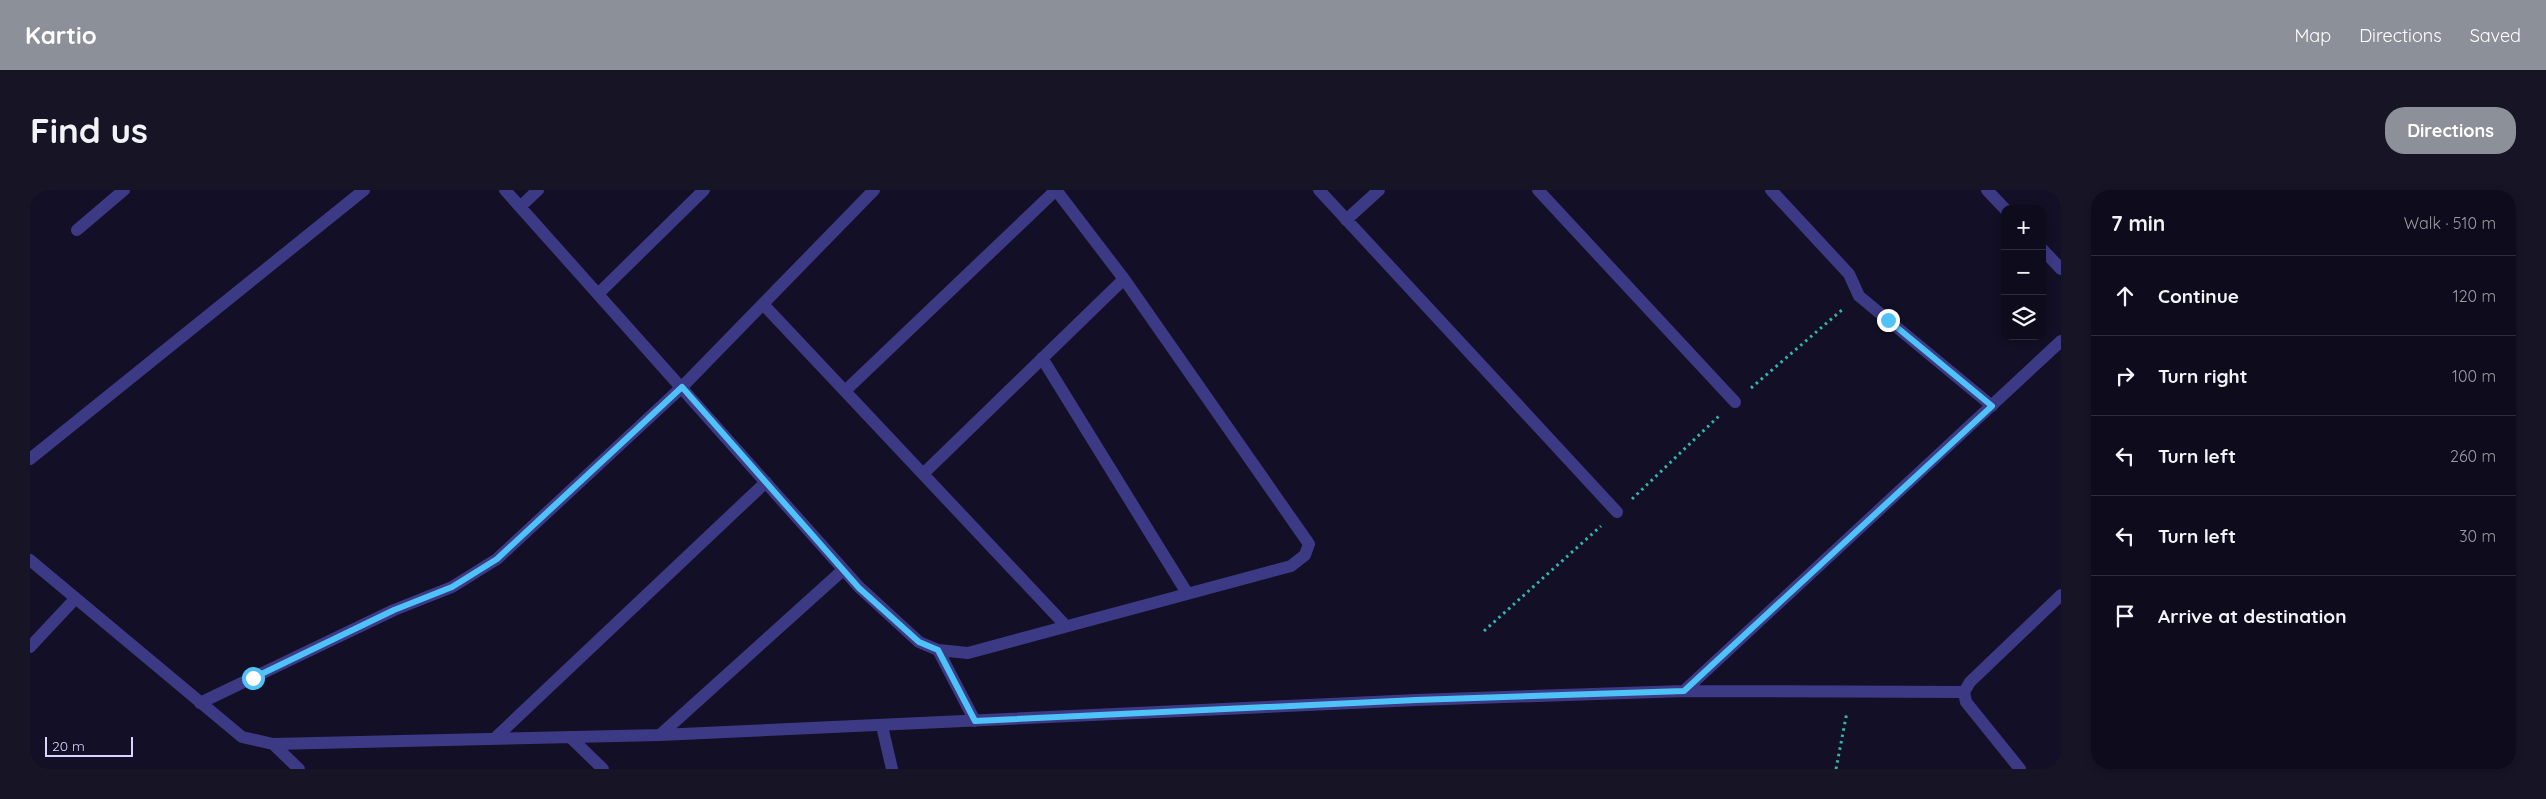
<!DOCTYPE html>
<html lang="en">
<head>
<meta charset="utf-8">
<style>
	:root { --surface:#0e0b1c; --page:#171425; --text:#f1f3f6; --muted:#9b9ba3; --line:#2e2b3b; --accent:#8c9099 }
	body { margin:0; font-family:Quicksand,sans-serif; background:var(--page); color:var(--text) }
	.controls { position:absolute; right:15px; top:15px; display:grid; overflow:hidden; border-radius:10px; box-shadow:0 2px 8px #0003 }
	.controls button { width:45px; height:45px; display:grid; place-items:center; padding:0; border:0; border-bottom:1px solid var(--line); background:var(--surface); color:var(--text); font:25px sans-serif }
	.scale { position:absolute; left:15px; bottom:12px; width:88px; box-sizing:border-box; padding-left:5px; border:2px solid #d9d4ff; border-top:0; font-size:14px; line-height:18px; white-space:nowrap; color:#d9d4ff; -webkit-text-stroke:4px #130f26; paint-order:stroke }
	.stop { position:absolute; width:15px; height:15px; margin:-11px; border:4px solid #4fc3f7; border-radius:50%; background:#fff }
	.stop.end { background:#4fc3f7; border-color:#fff; box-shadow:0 1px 5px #0008 }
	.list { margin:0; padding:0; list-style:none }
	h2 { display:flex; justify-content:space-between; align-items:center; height:65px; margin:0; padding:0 20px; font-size:21px }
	h2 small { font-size:16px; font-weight:400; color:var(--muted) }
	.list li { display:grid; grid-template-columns:32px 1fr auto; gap:15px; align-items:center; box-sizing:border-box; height:80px; padding:0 20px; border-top:1px solid var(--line) }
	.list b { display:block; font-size:19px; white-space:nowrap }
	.list em { font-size:16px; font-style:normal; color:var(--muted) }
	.icon { flex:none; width:28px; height:28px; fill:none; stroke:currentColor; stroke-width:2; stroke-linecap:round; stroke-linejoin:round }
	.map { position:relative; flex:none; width:2031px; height:579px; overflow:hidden; border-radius:20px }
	header { display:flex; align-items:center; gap:30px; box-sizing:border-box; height:70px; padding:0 25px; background:var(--accent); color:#fff }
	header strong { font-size:24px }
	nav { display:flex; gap:28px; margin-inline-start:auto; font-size:18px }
	.intro { display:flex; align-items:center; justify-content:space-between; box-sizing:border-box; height:120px; padding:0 30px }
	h1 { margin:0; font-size:35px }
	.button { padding:12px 22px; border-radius:20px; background:var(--accent); color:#fff; font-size:18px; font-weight:700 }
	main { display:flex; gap:30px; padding:0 30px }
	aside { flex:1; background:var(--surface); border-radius:20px; box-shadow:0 2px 8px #0003 }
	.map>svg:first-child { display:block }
</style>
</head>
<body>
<header>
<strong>Kartio</strong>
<nav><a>Map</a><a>Directions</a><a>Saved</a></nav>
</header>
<div class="intro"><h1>Find us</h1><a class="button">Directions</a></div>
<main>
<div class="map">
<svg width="2031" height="579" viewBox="0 0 2031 579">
	<rect width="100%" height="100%" fill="#130f26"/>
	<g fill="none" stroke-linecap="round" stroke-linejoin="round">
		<path stroke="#2fb8b0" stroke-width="3" stroke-dasharray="2.5 4" stroke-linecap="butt" d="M 1721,198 L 1813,119
			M 1602,309 L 1690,225
			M 1454,441 L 1571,336
			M 1806,579 L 1817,522"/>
		<path stroke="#3d3a85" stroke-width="12" d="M 475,0 L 829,397 L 889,452 L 908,460 L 938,463 L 1261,376 L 1275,365 L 1279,354 L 1094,89 L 1026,0
			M 1289,0 L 1587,322
			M 1508,0 L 1705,212
			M 1741,0 L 1819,84 L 1829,106 L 1962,216
			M 1957,0 L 1975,19
			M 490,17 L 508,0
			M 1316,30 L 1349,0
			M 47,40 L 94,0
			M 2012,59 L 2031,79
			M 568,104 L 674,0
			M 733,114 L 1036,436
			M 1012,168 L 1157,403
			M 815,201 L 1026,0
			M 0,269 L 334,0
			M 893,284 L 1094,89
			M 0,370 L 212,547 L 243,554 L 630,545 L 1386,510 L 1654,501 L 1934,502
			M 0,457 L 44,410
			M 908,460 L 945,531
			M 1654,501 L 2031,151
			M 170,513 L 364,420 L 422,397 L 467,369 L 652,197 L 844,0
			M 852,536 L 862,579
			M 630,545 L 813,380
			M 540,547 L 573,579
			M 464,549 L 736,292
			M 243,554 L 269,579
			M 1990,579 L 1936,512 L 1934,502 L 1940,492 L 2031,405"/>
	</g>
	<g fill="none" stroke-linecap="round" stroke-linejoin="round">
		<path stroke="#4fc3f7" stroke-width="6" d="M 223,488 L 364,420 L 422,397 L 467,369 L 652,197 L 829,398 L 889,452 L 908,460 L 945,531 L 1386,510 L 1654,501 L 1962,216 L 1858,130"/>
	</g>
</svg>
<div class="controls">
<button>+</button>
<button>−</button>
<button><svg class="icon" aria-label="layers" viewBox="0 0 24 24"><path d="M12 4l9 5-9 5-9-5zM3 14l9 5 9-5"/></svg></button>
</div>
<div class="scale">20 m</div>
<div class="stop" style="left:223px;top:488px"></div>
<div class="stop end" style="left:1858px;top:130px"></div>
</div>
<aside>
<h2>7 min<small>Walk · 510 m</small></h2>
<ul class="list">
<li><svg class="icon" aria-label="ahead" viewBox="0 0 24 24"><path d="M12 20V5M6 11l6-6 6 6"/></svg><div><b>Continue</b></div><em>120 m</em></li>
<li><svg class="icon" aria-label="right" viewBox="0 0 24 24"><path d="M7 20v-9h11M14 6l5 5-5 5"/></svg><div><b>Turn right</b></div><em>100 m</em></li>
<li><svg class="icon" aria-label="left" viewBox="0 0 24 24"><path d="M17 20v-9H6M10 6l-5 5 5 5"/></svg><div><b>Turn left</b></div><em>260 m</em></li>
<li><svg class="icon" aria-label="left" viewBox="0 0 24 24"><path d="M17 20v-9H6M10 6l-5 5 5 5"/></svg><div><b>Turn left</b></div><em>30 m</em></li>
<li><svg class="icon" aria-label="arrive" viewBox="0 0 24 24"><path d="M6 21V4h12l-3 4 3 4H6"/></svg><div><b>Arrive at destination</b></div></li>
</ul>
</aside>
</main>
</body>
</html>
